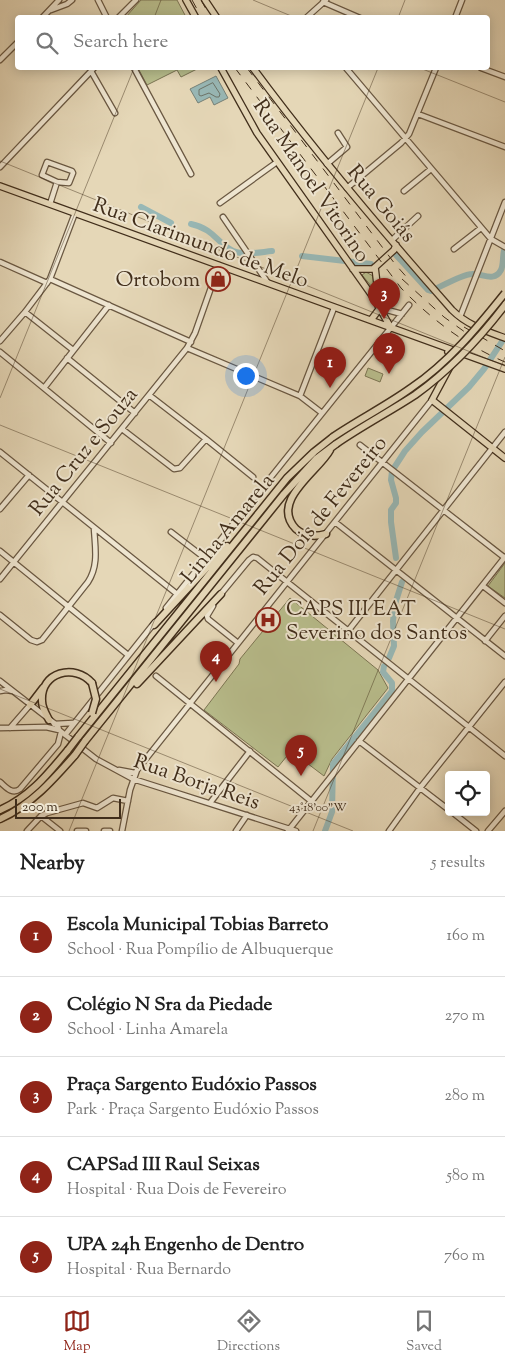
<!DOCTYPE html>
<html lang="en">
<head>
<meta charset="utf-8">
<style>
	:root { --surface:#fff; --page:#f6f6f6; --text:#222; --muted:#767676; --line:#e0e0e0; --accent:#8f2418 }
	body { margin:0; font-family:"Sorts Mill Goudy",serif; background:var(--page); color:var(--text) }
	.controls { position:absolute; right:15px; bottom:15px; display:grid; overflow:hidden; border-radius:5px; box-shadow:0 2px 12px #0003 }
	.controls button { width:45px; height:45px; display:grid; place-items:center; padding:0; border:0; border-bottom:1px solid var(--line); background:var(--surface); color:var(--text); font:25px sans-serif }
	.scale { position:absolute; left:15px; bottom:12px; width:106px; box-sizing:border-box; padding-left:5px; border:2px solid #412e1b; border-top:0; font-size:14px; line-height:18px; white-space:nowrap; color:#412e1b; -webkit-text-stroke:4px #eee5d0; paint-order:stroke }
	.you { position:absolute; left:245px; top:375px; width:18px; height:18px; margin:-12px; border:4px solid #fff; border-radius:50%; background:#1a73e8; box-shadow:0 0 0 8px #1a73e833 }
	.badge { display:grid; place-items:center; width:32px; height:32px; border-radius:50%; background:var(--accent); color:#fff; font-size:16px; font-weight:700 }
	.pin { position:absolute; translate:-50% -41px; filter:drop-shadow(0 1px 2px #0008) }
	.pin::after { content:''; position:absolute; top:26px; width:18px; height:15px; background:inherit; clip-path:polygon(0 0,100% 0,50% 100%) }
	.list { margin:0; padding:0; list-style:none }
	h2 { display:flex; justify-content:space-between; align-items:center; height:65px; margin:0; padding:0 20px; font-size:21px }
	h2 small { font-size:16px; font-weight:400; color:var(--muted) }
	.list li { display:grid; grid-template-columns:32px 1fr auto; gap:15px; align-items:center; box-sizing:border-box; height:80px; padding:0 20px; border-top:1px solid var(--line) }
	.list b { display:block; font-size:19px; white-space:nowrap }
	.list p { margin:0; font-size:16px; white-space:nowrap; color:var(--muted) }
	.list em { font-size:16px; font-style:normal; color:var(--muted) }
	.icon { flex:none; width:28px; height:28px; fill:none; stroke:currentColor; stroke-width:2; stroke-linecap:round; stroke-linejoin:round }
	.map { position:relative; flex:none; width:505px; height:831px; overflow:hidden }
	.search { position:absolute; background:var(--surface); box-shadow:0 2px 12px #0003; left:15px; right:15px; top:15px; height:55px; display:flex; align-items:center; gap:12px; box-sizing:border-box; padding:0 18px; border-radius:5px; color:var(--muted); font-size:19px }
	.sheet { height:465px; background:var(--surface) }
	nav { display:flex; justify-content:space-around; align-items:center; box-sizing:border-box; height:70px; border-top:1px solid var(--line); background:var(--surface); font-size:14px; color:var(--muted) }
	nav a { display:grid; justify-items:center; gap:2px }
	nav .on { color:var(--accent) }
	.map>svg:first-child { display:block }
</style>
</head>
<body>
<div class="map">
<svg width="505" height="831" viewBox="0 0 505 831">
	<rect width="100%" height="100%" fill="#e5d7b7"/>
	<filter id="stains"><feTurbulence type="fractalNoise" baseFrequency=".004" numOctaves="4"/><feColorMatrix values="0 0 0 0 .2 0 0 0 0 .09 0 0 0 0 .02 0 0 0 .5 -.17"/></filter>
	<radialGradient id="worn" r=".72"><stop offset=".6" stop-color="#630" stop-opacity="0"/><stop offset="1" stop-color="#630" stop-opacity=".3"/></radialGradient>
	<path fill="#b8bd8c" stroke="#7c7654" d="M 141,0 L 177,0 L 186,17 L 125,18 Z
		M 138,68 L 199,68 L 181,77 L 177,70 L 147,85 Z
		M 366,272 L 373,276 L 374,286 L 372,287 L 362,275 Z
		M 368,368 L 383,374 L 380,382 L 365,376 Z
		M 505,563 L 505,598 L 488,586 Z
		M 290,598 L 378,670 L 388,688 L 332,759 L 324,776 L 291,751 L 278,767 L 204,710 L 239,664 L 240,659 Z"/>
	<path fill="#98b8b6" stroke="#758178" d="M 216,76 L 228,98 L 214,105 L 210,97 L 198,103 L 190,89 Z"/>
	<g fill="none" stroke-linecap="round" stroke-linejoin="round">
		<path stroke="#6c7368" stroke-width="1" d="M 213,83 L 220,94 L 219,97 L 216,97 L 209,93 L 201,96 L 199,95 L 199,90 Z"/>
		<path stroke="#98b8b6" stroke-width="6" d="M 141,207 L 171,223
			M 191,224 C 215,229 216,243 233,251 C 244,256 261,252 272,251
			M 396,255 L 428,290 L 431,291 C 440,287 463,274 472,274 C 482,273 494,283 501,270 C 504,264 502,254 505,247
			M 302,256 L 371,264
			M 396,558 L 391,522 L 391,510 L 396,503 L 396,498 L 391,480 L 392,471 L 405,451 L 422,432 L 469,387 L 484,369 L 505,337
			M 389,658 L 394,646 L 393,621 L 395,604 L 402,582
			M 325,831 L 332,812 L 333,764 L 392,691 L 392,683 L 383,672 L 384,666"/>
		<defs>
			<path id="minor" d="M 98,0 L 107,18
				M 323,2 L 360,18
				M 51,10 L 67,4 L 72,0
				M 42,18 L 59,0
				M 118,18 L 136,0
				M 306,18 L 326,0
				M 455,18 L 462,0
				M 0,60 L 18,42
				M 134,68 L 191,174
				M 346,68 L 491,239 L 505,247
				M 481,68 L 505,77
				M 91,71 L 115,113
				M 418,114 L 505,147
				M 47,162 L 72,171 L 73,173 L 69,183 L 57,182 L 42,175 Z
				M 327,164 L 347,147 L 338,133
				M 0,167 L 94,68
				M 347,188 L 401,143 L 409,134 L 436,68
				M 404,191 L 431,169
				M 220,203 L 277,162
				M 50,204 L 57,182
				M 223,217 L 268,283
				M 392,240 L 418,216
				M 454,249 L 481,228
				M 0,262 L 47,283
				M 50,279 L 191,342
				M 380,308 L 402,314
				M 25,312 L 73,350
				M 460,317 L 505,202
				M 0,341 L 25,312 L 50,279 L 75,213
				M 187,348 L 300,396 L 322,413
				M 0,352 L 111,443
				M 67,358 L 135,413
				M 44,388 L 109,305
				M 149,395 L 206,439 L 253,477
				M 300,396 L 334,308
				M 122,429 L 174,469 L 180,468 L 206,439
				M 360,445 L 505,558
				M 0,452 L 177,594
				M 0,509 L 29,475
				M 335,522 L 505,656
				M 171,532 L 206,559
				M 0,551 L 128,655
				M 0,579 L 187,348 L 195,333 L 219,265
				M 483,586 L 505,603
				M 220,595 L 249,560 L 253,557 L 257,558 L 505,756
				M 213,606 L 207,616 L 208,619 L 238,643
				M 166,608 L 409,305
				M 0,615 L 31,640 L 37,642 L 42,640 L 88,582 C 99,565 95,547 94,528
				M 348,631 L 505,432
				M 485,641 L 505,616
				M 156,676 L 311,801
				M 0,681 L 58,726 L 59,730 L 96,759 L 133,779 L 296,831
				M 0,691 L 6,690 L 12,691
				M 54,724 L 73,723
				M 0,728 L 46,727 L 59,730
				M 10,728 L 30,705
				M 65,735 L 155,622
				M 359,741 L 449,810
				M 119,770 L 135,773
				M 0,782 C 6,787 12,795 20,789 L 58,744 L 61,732
				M 210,803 L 250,751
				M 452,812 L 476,831
				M 41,816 L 60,831
				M 27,831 L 41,816 L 47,813 L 83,803 L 97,808 L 113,798 L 128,801
				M 77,831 L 86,831
				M 104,831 L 110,831
				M 122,831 L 130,790 L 137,770 L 432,400
				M 236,831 L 247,815
				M 288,831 L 505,557
				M 389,831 L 420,788 L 505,682
				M 488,831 L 505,811"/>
			<path id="major" d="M 186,0 L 196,18
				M 205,0 L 217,18
				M 221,68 L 257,133 L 373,297 L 391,328
				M 253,68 C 315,152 383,232 452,310 C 467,325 486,331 505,338
				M 0,186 L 505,369
				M 353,269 L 373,269 L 394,250 L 396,245
				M 373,297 L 377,284 L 375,267
				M 371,320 L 380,308
				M 448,352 L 453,361 L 432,400 L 505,458"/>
			<path id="highway" d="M 326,534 C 315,537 305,537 296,529 C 269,501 319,471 330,450
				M 154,625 L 227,546
				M 137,684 L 221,594
				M 30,705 L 43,688
				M 49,720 C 46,714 42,708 42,701 C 40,672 75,663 92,683
				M 78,737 L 287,478 L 314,452 L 333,437
				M 85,741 L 284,494 L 316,459 L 336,444
				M 0,810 C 30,797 48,774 68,750
				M 0,819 C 31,805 53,780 75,755"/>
		</defs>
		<use href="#minor" stroke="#6a5842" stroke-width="7"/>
		<use href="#major" stroke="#412e1b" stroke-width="8"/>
		<use href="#highway" stroke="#412e1b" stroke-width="9"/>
		<use href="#minor" stroke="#eee5d0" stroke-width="4.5"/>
		<use href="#major" stroke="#e5d7b7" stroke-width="5.5"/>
		<use href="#highway" stroke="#e5d7b7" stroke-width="6"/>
		<path stroke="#412e1b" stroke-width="1" stroke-dasharray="9 9" stroke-linecap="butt" d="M 192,0 L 202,18
			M 201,0 L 211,18
			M 235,68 L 401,288 C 431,319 465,345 505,362
			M 247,68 L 395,264 L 411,282
			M 402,279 L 444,317 L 469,335
			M 464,327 L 505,351"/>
		<defs>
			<path id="highway-bridge" d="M 333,437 C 358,420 386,406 411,388 C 448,363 477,328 505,293
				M 336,444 C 362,426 389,412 415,395 C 450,370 479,339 505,305
				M 92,683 L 96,699 L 92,713
				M 68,750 L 78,737
				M 75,755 L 85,741"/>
		</defs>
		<use href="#highway-bridge" stroke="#412e1b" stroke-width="9" stroke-linecap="butt"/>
		<use href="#highway-bridge" stroke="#e5d7b7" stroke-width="6"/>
	</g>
	<path fill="none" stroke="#412e1b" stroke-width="1" stroke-opacity="0.45" d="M 253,0 L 296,18M 154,18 L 161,0M 398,18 L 405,0M 420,68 L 505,102M 0,161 L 505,366M 0,398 L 134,68M 0,425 L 505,629M 0,689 L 353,831M 69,831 L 378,68M 313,831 L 505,357"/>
	<defs>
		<symbol id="shop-ring" viewBox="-11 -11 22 22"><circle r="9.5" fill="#eee5d0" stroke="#8f2418" stroke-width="1.5"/><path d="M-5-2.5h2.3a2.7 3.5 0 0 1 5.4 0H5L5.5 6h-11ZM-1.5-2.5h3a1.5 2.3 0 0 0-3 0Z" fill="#8f2418"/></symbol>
		<symbol id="hospital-ring" viewBox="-11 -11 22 22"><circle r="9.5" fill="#eee5d0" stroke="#8f2418" stroke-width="1.5"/><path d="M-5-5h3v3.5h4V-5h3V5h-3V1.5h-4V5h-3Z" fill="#8f2418"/></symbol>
	</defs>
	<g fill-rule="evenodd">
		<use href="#shop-ring" x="204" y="265" width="28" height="28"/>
		<use href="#hospital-ring" x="254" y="606" width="28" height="28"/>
	</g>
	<g text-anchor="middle" stroke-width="4" stroke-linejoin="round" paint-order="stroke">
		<g font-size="21" fill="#412e1b" stroke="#eee5d0">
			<text transform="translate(312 180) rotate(56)" y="7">Rua Manoel Vitorino</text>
			<text transform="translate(382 203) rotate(50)" y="7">Rua Goiás</text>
			<text transform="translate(201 242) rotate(20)" y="7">Rua Clarimundo de Melo</text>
			<text transform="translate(83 451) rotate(-51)" y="7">Rua Cruz e Souza</text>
			<text transform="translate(320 515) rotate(-51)" y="7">Rua Dois de Fevereiro</text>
			<text transform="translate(227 528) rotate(-51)" y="7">Linha Amarela</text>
			<text transform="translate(197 781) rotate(19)" y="7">Rua Borja Reis</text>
		</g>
		<g font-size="21" fill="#412e1b" stroke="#eee5d0" text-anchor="end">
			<text x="200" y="286">Ortobom</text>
			<text x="286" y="615" text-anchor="start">CAPS III EAT<tspan x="286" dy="24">Severino dos Santos</tspan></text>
		</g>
	</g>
	<g font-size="12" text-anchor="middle" fill="#412e1b" stroke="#eee5d0" stroke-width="4" stroke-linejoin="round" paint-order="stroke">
		<text x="318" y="811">43°18'00"W</text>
	</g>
	<rect width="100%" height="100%" filter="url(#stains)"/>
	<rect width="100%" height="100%" fill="url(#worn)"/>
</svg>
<div class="controls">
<button><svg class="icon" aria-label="locate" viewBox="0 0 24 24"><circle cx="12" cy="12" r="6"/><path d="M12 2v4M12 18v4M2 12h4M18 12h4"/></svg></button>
</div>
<div class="scale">200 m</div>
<div class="you"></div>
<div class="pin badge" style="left:330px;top:388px">1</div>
<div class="pin badge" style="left:389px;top:374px">2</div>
<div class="pin badge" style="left:384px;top:319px">3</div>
<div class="pin badge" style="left:216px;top:682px">4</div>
<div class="pin badge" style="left:301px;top:776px">5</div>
<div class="search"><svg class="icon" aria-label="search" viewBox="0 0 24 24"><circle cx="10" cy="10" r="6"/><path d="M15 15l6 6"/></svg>Search here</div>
</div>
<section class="sheet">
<h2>Nearby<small>5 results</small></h2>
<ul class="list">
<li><span class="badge">1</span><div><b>Escola Municipal Tobias Barreto</b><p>School · Rua Pompílio de Albuquerque</p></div><em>160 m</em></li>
<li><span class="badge">2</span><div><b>Colégio N Sra da Piedade</b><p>School · Linha Amarela</p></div><em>270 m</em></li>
<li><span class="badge">3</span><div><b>Praça Sargento Eudóxio Passos</b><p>Park · Praça Sargento Eudóxio Passos</p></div><em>280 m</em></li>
<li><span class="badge">4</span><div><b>CAPSad III Raul Seixas</b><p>Hospital · Rua Dois de Fevereiro</p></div><em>580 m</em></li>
<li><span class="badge">5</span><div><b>UPA 24h Engenho de Dentro</b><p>Hospital · Rua Bernardo</p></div><em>760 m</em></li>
</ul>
</section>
<nav>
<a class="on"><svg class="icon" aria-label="map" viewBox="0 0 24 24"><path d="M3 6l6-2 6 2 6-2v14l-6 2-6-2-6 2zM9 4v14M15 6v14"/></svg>Map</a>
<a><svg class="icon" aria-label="directions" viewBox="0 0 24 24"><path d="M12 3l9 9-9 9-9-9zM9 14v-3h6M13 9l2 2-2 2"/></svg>Directions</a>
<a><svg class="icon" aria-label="saved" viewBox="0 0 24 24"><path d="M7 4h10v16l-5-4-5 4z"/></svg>Saved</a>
</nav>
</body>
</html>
